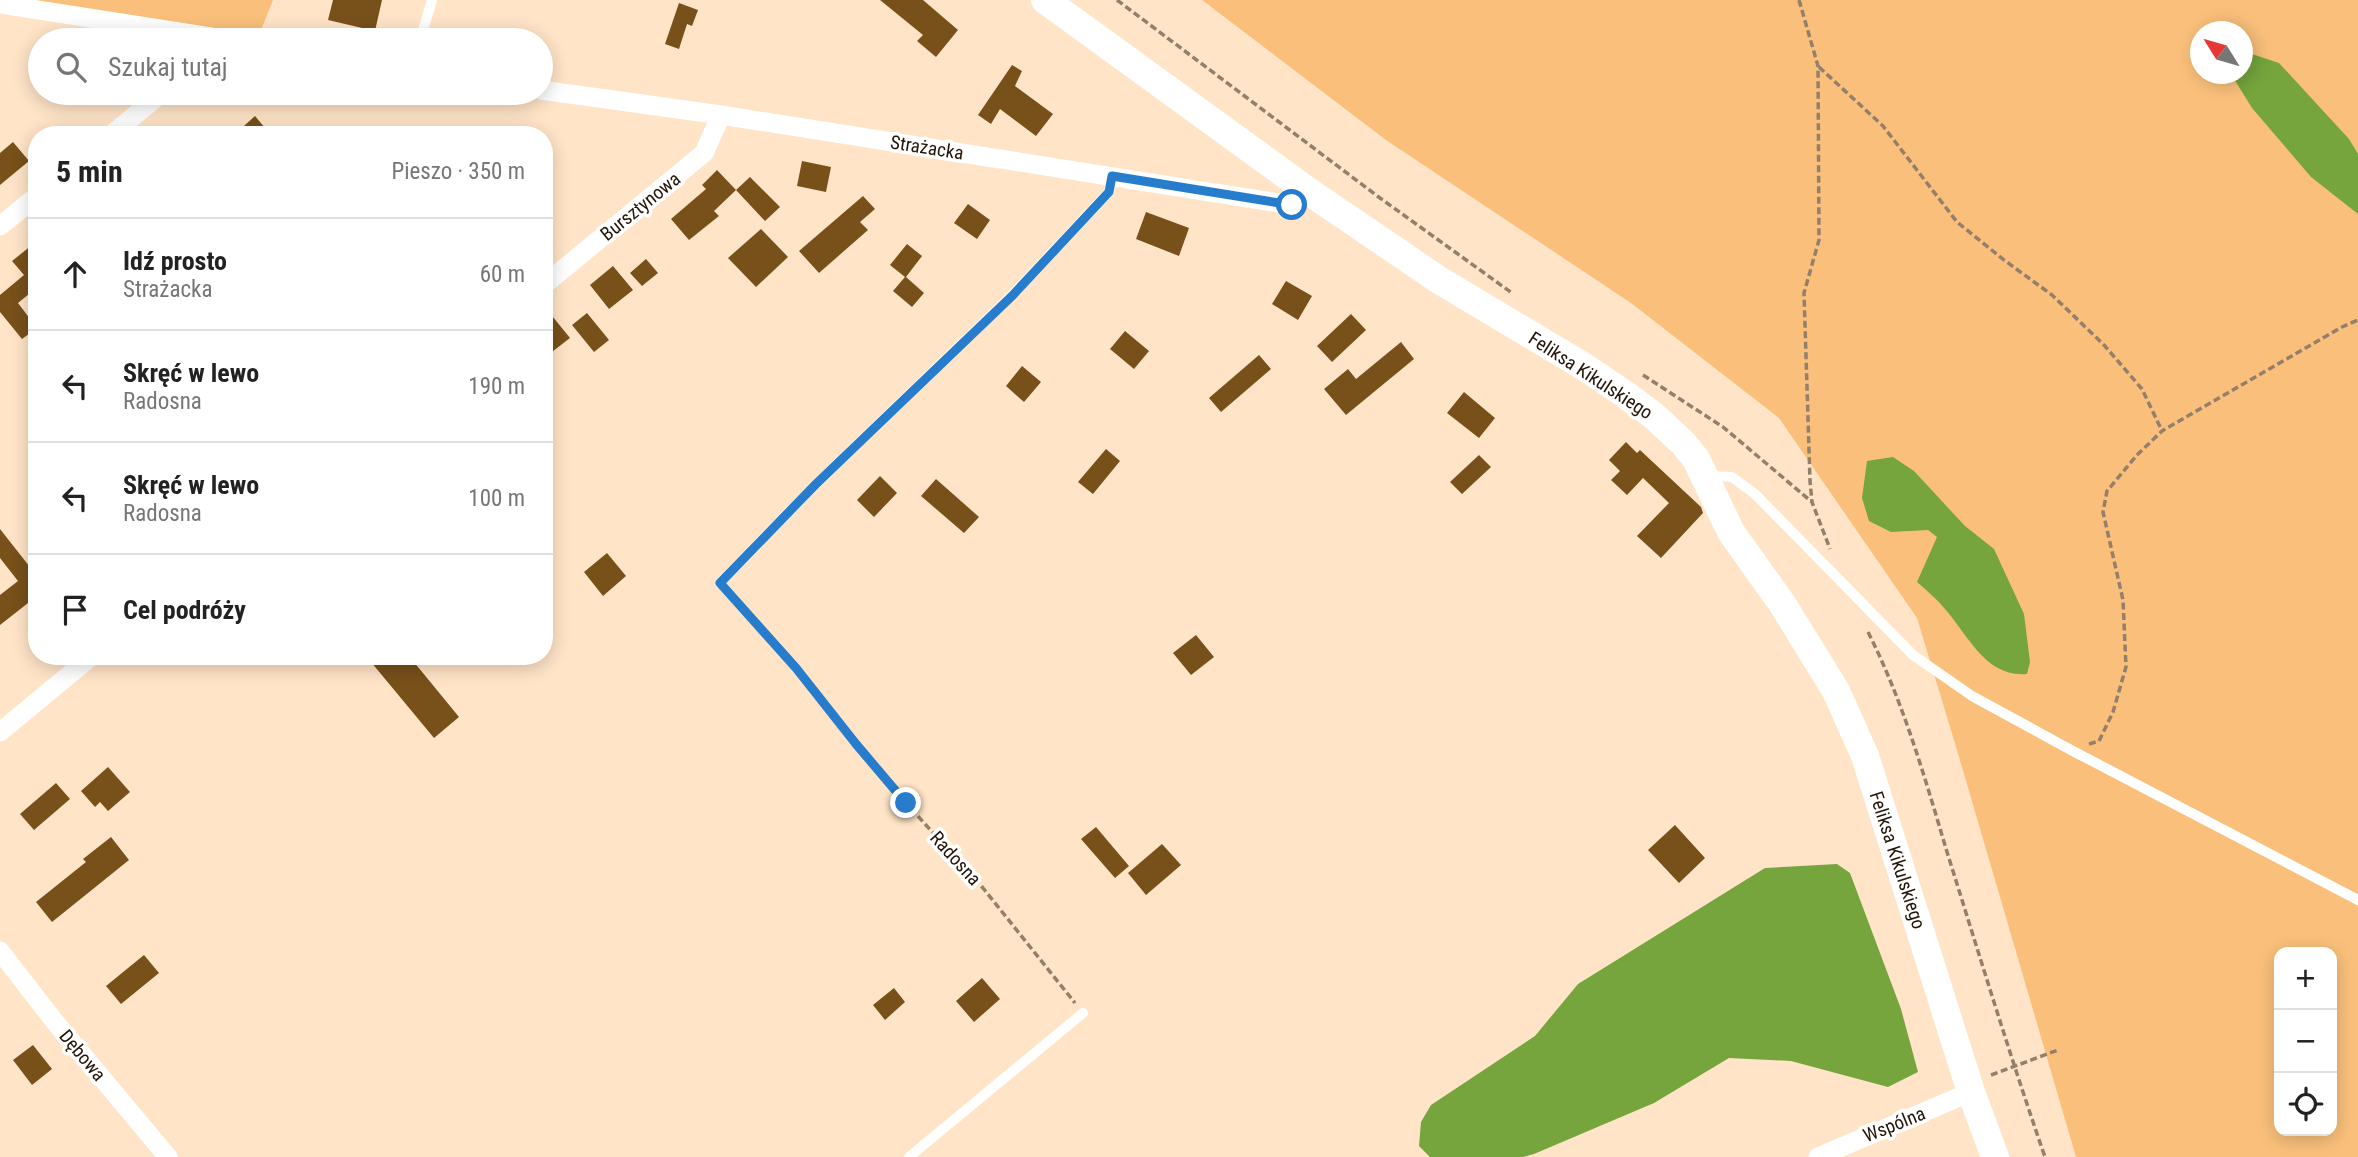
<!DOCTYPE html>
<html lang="pl">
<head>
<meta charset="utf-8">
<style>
	:root { --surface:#fff; --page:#f6f6f6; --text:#222; --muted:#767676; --line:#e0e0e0 }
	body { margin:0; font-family:"Roboto Condensed",sans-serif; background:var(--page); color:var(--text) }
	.controls { position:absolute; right:21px; bottom:21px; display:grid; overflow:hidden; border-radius:14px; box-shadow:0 4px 18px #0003 }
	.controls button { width:63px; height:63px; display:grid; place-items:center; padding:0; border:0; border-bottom:2px solid var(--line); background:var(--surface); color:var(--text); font:35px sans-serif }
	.compass { position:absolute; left:2190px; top:21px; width:63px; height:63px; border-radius:50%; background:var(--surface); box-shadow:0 4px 18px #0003; rotate:307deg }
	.stop { position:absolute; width:21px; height:21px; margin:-16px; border:5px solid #277dcb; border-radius:50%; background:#fff }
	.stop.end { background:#277dcb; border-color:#fff; box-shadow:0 2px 7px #0008 }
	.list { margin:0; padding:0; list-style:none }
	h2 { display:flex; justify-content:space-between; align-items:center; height:91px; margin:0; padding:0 28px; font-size:30px }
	h2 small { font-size:23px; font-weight:400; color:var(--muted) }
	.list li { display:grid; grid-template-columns:46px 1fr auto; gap:21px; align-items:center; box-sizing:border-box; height:112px; padding:0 28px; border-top:2px solid var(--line) }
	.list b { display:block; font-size:26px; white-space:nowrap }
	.list p { margin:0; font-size:23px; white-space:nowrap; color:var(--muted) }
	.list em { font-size:23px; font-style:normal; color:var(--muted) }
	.icon { flex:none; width:38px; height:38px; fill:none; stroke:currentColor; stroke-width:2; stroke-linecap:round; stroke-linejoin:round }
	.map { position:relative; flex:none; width:2358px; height:1157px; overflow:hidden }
	.search { position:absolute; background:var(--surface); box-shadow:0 4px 18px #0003; left:28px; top:28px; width:525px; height:77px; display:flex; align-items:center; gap:18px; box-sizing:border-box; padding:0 24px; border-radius:38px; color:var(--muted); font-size:26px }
	.panel { position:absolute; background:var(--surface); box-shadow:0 4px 18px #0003; left:28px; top:126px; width:525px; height:539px; border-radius:28px }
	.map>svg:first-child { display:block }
</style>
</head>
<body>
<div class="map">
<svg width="2358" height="1157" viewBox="0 0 2358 1157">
	<rect width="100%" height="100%" fill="#ffe4c7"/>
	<path fill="#fac07b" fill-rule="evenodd" d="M 10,0 L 273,0 L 257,40 L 231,40 Z
		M 1202,0 L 2358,0 L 2358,1157 L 2076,1157 L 1957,750 L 1917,618 L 1779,418 L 1631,303 L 1386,140 ZM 2200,32 L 2242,32 L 2242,74 L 2200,74 ZM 2279,952 L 2332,952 L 2332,1131 L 2279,1131 Z"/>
	<path fill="#75a53c" d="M 2243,51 L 2279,63 L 2349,139 L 2358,154 L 2358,214 L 2311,177 L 2252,108 L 2231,74 L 2242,74 Z
		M 1893,457 L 1914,471 L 1965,526 L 1994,549 L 2024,614 L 2030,662 L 2027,674 C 1986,678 1968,635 1945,609 C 1937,599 1927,591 1917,582 L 1937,537 L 1928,530 L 1891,532 L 1869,521 L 1862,498 L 1867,461 Z
		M 1837,864 L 1850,873 L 1901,1009 L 1918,1072 L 1888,1087 L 1791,1061 L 1729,1058 L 1654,1103 L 1534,1154 L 1523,1157 L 1430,1157 L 1419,1146 L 1421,1122 L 1431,1105 L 1535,1036 L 1578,984 L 1765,868 Z"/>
	<path fill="#78501a" d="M 333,0 L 382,0 L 375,31 L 328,20 Z
		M 880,0 L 923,0 L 958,30 L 936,57 L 917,41 L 923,35 Z
		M 679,3 L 698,10 L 692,26 L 687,24 L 679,49 L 665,44 Z
		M 1012,65 L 1022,71 L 1015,86 L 1053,114 L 1036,136 L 1000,109 L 991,124 L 978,115 Z
		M 255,116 L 271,135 L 234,135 Z
		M 13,142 L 29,161 L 0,185 L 0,153 Z
		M 802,161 L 831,167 L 826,192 L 797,186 Z
		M 717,170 L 736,190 L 714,211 L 719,216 L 689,240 L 671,219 L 706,189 L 702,185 Z
		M 750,177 L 780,207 L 765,221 L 736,190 Z
		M 863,196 L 875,209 L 860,222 L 868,230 L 819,273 L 799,251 Z
		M 968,204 L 990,220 L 977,239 L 954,223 Z
		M 1146,212 L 1189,228 L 1179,256 L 1136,239 Z
		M 761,229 L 788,257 L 756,287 L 728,258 Z
		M 37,241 L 37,291 L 35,289 L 18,303 L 37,328 L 22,339 L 0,312 L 0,295 L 24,275 L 12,261 Z
		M 907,244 L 922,256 L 906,277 L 924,293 L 912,307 L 893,291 L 905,277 L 890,265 Z
		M 646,259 L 658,273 L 642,286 L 630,273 Z
		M 613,266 L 633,290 L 609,309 L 590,285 Z
		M 1286,281 L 1312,296 L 1298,320 L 1272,304 Z
		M 544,306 L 570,338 L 544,358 Z
		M 587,313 L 609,340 L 594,352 L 572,325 Z
		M 1351,314 L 1366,330 L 1332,362 L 1317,346 Z
		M 1125,331 L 1149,351 L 1134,369 L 1110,349 Z
		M 1401,342 L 1414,359 L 1346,415 L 1324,389 L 1348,369 L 1356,379 Z
		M 1259,355 L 1271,369 L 1221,412 L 1209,398 Z
		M 1022,366 L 1041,382 L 1024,402 L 1006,386 Z
		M 1464,392 L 1495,418 L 1479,438 L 1447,413 Z
		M 1626,442 L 1637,453 L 1640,450 L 1701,507 L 1703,513 L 1661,558 L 1637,536 L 1669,503 L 1643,478 L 1627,495 L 1611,480 L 1620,471 L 1609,460 Z
		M 1106,449 L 1120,461 L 1093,494 L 1078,482 Z
		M 1479,455 L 1491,467 L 1462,494 L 1450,482 Z
		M 880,476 L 897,493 L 874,517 L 857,500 Z
		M 936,479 L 979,517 L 964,533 L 921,496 Z
		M 0,529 L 37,576 L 37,596 L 0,625 L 0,595 L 18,581 L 0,558 Z
		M 607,553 L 626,576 L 603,596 L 584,572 Z
		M 1196,635 L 1214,657 L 1191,675 L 1173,653 Z
		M 366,656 L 409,656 L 459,717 L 434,738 Z
		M 108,767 L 130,792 L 108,811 L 100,802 L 95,807 L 81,791 Z
		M 56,783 L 70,799 L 34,830 L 20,814 Z
		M 1675,825 L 1705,858 L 1679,883 L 1648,850 Z
		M 1096,827 L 1129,866 L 1115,878 L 1081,839 Z
		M 111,837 L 129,860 L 52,922 L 36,902 L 86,862 L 83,859 Z
		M 1162,844 L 1181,865 L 1146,895 L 1128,873 Z
		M 144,955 L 159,973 L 121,1004 L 106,986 Z
		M 982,978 L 1000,999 L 974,1022 L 956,1001 Z
		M 894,988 L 905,1002 L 885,1020 L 873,1005 Z
		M 33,1045 L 52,1069 L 32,1085 L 13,1060 Z"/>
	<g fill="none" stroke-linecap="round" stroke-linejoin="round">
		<path stroke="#937f6a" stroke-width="3.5" stroke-dasharray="7 3.5" stroke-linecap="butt" d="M 1117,0 L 1380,198 L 1512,293
			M 1799,0 L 1818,66 L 1819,240 L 1804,293 L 1810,481 L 1812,502 L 1830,549
			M 1819,67 L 1883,126 L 1957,222 L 2004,260 L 2052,295 L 2104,345 L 2142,389 L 2162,431
			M 1643,375 L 1723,427 L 1812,502
			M 728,592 L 796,668 L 856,745 L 906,803 L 983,888 L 1075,1003
			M 1868,632 C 1903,701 1925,778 1947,852 C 1979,954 2010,1056 2045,1157
			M 2089,744 L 2099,741 L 2113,712 L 2126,667 L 2123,600 L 2103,512 L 2107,491 L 2137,455 L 2162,431 L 2342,327 L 2358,320
			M 1991,1075 L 2058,1050"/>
		<path stroke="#fff" stroke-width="10" d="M 420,40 L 432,0
			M 1708,476 L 1732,477 L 1755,494 L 1913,655 L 1972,696 L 2071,750 L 2358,900
			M 720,583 L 816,484 L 1011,296 L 1109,192 L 1112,176
			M 909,1157 L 1083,1013"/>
		<path stroke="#fff" stroke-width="19" d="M 0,4 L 230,40
			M 541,90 L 721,115 L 1292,205 L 1308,191
			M 111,135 L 162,93
			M 0,226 L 37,196
			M 544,285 L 704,153 L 721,115
			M 0,732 L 92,656
			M 0,951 L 55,1022 L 168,1157
			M 1818,1157 L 1971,1092"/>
		<path stroke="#fff" stroke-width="28" d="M 1045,0 L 1308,191 L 1439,280 L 1583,366 L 1626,395 L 1654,416 L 1683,443 L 1696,459 L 1731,532 L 1783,605 L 1836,691 L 1865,756 L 1971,1092 L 1995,1157"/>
	</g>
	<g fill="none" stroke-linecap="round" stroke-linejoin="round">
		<path stroke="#277dcb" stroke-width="9" d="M 906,803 L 856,744 L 796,668 L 720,583 L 816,484 L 1012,296 L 1109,192 L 1112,176 L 1292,205"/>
	</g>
	<g text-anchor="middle" stroke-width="7" stroke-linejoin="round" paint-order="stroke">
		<g font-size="19" fill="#211508" stroke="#fff">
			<text transform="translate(927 147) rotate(9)" y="7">Strażacka</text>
			<text transform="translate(640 206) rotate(-39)" y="7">Bursztynowa</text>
			<text transform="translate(1591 375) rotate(33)" y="7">Feliksa Kikulskiego</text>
			<text transform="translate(956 858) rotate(48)" y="7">Radosna</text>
			<text transform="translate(1898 860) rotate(72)" y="7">Feliksa Kikulskiego</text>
			<text transform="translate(83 1055) rotate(50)" y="7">Dębowa</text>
			<text transform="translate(1894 1124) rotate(-22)" y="7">Wspólna</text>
		</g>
	</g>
</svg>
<div class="controls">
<button>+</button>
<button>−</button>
<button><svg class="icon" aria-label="locate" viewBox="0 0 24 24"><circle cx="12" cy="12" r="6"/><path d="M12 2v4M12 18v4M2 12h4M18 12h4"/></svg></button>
</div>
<svg class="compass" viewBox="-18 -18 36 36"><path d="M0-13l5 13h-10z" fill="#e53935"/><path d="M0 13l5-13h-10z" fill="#767676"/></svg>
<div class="stop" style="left:1292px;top:205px"></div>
<div class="stop end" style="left:906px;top:803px"></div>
<div class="search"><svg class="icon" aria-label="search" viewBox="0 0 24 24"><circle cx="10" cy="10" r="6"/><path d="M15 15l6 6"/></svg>Szukaj tutaj</div>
<section class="panel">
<h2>5 min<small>Pieszo · 350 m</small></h2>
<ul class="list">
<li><svg class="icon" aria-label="ahead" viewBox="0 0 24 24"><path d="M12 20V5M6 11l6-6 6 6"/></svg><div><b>Idź prosto</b><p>Strażacka</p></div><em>60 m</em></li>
<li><svg class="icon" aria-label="left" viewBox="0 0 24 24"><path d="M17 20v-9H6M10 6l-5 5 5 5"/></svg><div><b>Skręć w lewo</b><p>Radosna</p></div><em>190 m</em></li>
<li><svg class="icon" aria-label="left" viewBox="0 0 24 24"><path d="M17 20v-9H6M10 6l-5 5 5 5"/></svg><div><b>Skręć w lewo</b><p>Radosna</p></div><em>100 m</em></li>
<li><svg class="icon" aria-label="arrive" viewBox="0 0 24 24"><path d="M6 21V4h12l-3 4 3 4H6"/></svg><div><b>Cel podróży</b></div></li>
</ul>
</section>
</div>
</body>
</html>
